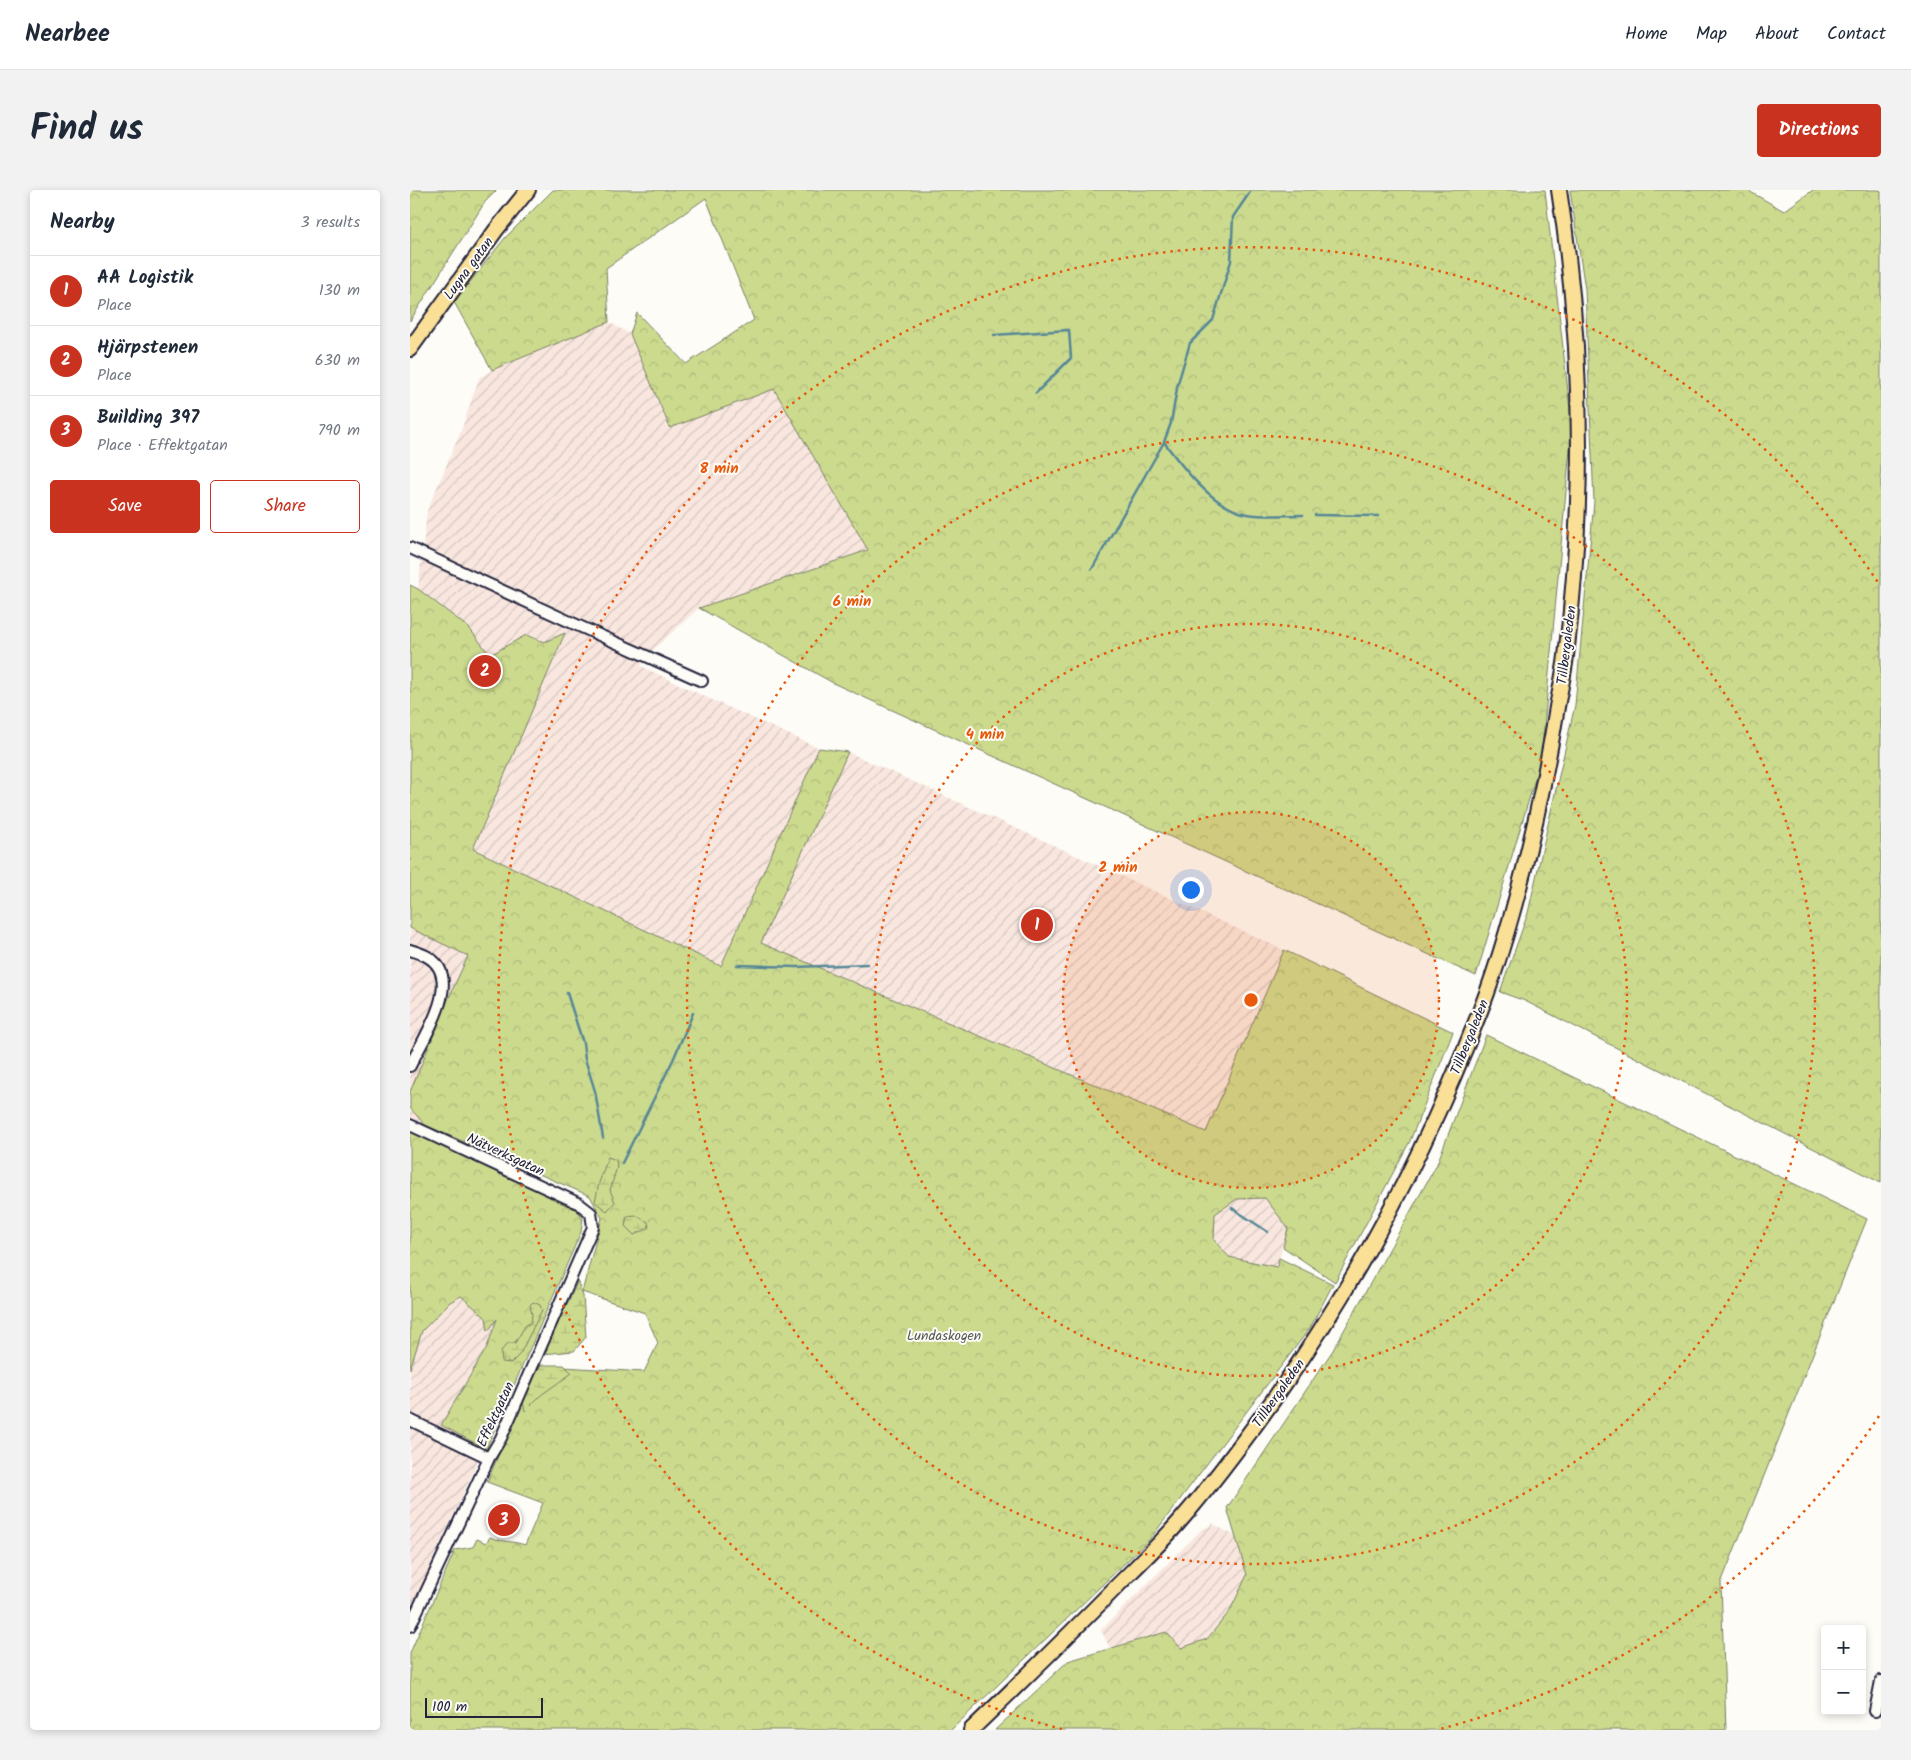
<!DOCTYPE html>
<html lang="en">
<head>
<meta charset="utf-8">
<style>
	:root { --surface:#fff; --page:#f2f2f3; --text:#1f2937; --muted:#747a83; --line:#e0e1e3; --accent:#c8321e }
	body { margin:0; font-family:Kalam,sans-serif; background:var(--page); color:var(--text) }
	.controls { position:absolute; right:15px; bottom:15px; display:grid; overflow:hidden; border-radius:5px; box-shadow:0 2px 8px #0003 }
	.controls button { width:45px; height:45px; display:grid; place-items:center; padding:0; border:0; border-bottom:1px solid var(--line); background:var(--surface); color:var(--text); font:25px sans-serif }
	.scale { position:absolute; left:15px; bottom:12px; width:118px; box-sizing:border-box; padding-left:5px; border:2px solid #22223b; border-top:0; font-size:14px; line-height:18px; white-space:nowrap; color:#22223b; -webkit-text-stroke:4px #fdfcf7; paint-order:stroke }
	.you { position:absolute; left:780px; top:699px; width:18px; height:18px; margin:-12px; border:4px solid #fff; border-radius:50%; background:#1a73e8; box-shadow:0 0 0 8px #1a73e833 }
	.badge { display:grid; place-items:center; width:32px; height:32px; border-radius:50%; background:var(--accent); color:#fff; font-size:16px; font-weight:700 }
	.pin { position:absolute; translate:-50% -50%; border:2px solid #fff; box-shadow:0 1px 5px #0006 }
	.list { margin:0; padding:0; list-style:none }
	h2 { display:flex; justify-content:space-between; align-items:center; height:65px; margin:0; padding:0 20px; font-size:21px }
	h2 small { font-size:16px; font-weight:400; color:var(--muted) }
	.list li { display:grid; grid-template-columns:32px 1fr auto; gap:15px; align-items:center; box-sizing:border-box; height:70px; padding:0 20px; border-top:1px solid var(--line) }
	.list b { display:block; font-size:19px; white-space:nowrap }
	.list p { margin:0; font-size:16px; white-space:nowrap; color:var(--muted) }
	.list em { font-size:16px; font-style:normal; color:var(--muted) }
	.actions { display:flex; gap:10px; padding:15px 20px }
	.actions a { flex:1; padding:11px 0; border:1px solid var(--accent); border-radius:5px; text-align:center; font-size:18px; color:var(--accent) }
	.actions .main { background:var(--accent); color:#fff }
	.map { position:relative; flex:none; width:1471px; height:1540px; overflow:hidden; border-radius:5px }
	header { display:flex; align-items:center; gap:30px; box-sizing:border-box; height:70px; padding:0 25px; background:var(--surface); border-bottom:1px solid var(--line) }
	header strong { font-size:24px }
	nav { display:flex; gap:28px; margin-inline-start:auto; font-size:18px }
	.intro { display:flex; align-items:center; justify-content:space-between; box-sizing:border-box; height:120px; padding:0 30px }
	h1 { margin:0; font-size:35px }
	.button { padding:12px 22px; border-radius:5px; background:var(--accent); color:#fff; font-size:18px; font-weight:700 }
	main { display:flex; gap:30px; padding:0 30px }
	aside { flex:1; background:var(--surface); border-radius:5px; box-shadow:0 2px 8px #0003 }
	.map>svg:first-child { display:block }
</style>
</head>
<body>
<header>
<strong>Nearbee</strong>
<nav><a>Home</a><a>Map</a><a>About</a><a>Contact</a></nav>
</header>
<div class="intro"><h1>Find us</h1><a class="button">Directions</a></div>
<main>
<aside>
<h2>Nearby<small>3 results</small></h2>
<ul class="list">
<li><span class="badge">1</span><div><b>AA Logistik</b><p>Place</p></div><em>130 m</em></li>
<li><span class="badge">2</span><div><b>Hjärpstenen</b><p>Place</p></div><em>630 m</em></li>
<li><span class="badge">3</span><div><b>Building 397</b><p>Place · Effektgatan</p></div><em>790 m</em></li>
</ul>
<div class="actions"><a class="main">Save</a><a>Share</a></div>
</aside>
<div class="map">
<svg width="1471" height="1540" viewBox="0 0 1471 1540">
	<defs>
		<pattern id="industrial-furrows" width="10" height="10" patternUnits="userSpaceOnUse" patternTransform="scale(1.25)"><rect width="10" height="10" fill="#f9e7df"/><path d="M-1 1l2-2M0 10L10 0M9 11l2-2" fill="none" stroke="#d5c6c0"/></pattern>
		<pattern id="forest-crowns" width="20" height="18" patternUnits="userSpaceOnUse" patternTransform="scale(1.25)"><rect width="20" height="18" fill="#ccda8e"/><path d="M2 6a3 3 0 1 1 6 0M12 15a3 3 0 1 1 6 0" fill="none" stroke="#afbb7b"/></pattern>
		<pattern id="wetland-marsh" width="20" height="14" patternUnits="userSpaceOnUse" patternTransform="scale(1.25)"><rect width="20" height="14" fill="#ccda8e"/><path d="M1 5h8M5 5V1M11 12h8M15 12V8" fill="none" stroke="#afbb7b"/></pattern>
	</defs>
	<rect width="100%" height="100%" fill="#fdfcf7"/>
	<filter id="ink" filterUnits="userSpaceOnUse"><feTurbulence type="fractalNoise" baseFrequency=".02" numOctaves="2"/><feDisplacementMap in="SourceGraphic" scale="10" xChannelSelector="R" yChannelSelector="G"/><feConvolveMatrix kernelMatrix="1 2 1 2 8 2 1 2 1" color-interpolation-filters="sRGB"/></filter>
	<g filter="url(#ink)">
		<path fill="url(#industrial-furrows)" d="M 199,132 L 220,144 L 260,238 L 364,198 L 458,360 L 289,418 L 235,467 L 231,476 L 287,503 L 409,558 L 311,776 L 63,659 L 155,444 L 134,453 L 116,445 L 80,465 L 59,438 L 8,399 L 17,321 L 51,241 L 69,188 L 82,180 Z
			M 438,562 L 874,760 L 797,942 L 350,753 Z
			M 0,738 L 58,766 L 40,805 L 0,902 Z
			M 0,919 L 24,945 L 166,1019 L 173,1028 L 171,1042 L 0,1422 Z
			M 855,1008 L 878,1038 L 867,1077 L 819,1067 L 804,1050 L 805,1024 L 827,1009 Z
			M 803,1334 L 827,1347 L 838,1385 L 820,1421 L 797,1449 L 771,1458 L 756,1443 L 700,1458 L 691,1440 L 791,1340 Z"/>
		<path fill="url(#forest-crowns)" stroke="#777e64" d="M 0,0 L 87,0 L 75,12 L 0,131 Z
			M 143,0 L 1135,0 L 1162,237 L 1131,569 L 1066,786 L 425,494 L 289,418 L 458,360 L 364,199 L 260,238 L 220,144 L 227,123 L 276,174 L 344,130 L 296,8 L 196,78 L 199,132 L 82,180 L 44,112 L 95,48 Z
			M 1160,0 L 1337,0 L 1374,21 L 1403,0 L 1471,0 L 1471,993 L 1115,811 L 1090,802 L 1118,723 L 1165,515 L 1184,312 L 1175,99 Z
			M 0,395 L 8,399 L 59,438 L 80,465 L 116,445 L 134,452 L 155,443 L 63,659 L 311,776 L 409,558 L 438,562 L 351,753 L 796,942 L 874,760 L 1043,842 L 1000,951 L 925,1092 L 873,1057 L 878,1038 L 855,1008 L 827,1009 L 805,1024 L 804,1050 L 819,1067 L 867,1077 L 869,1068 L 923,1094 L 900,1138 L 740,1349 L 541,1540 L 0,1540 L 0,1463 L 45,1360 L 63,1357 L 67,1349 L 76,1353 L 80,1347 C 92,1352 103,1351 115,1355 L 133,1313 L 77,1292 L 123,1184 L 138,1176 L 234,1182 L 248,1153 L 235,1123 L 172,1102 L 192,1028 L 180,1006 L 15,935 L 0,918 L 0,902 L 40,805 L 58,766 L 0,738 Z
			M 1076,845 L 1457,1029 L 1311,1393 L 1316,1540 L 585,1540 L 658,1471 L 756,1442 L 771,1458 L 797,1449 L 820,1421 L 837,1385 L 817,1318 L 923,1160 L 1027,974 Z
			M 0,940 L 166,1019 L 173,1028 L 171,1042 L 76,1259 L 31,1235 L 77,1157 L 87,1129 L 78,1141 L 76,1128 L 51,1106 L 40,1112 L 12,1141 L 0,1179 Z"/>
		<path fill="url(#wetland-marsh)" stroke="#777e64" d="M 198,967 L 206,970 L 207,977 L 200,1000 L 205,1012 L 197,1021 L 185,1012 L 189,993 Z
			M 225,1025 L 238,1032 L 239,1038 L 224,1045 L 215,1036 L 217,1026 Z
			M 168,1091 L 173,1106 L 176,1147 L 164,1161 L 133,1164 Z
			M 123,1112 L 130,1115 L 132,1120 L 110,1164 L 101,1173 L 92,1172 L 91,1161 L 98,1153 L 105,1153 L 115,1136 L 121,1132 L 122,1125 L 120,1115 Z
			M 128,1175 L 154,1175 L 162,1183 L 131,1205 L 115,1221 L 113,1212 Z"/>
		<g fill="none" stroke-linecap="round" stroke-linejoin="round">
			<path stroke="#578797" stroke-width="2.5" d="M 584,145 L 659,140 L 661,168 L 626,203
				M 754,252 L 761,233 L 768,193 L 780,153 L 803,130 L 821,71 L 823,27 L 840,2
				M 905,325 L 968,326
				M 682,379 L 754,252 C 773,278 804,319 838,324 C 855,327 875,325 893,325
				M 327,775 L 387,777 L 457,774
				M 157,803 L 173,853 L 175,869 L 185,901 L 193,948
				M 212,973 L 263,870 L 283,823
				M 822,1018 L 858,1042"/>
			<defs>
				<path id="minor" d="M 0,358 L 169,436 L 292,491
					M 0,760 C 6,762 13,764 18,767 C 55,789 13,849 0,876
					M 0,935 L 168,1013 L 181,1023 L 183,1037 L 91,1248 L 79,1268 L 0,1436
					M 0,1230 L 79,1268
					M 1465,1521 L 1471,1491"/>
				<path id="major" d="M 0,159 L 86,40 L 118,0
					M 561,1540 C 611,1492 660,1444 709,1394 C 729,1374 750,1354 769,1332 C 803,1293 834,1251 864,1209 C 953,1084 1023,947 1077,803 C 1097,747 1113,686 1126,628 C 1134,591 1141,555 1147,517 C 1150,500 1154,483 1156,466 C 1175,312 1173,153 1149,0"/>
			</defs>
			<use href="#minor" stroke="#22223b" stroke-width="14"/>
			<use href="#major" stroke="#22223b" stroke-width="18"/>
			<use href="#minor" stroke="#fdfcf7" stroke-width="10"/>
			<use href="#major" stroke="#fadf96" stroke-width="14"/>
		</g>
	</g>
	<circle cx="841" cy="810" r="188" fill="#e8590c" fill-opacity=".12"/>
	<g fill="none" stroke="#e8590c" stroke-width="2.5" stroke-dasharray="2.5 5">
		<circle cx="841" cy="810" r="188"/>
		<circle cx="841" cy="810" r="376"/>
		<circle cx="841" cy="810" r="564"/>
		<path d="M1469 1226A753 753 0 0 1 1030 1539M652 1539A753 753 0 1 1 1469 394"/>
	</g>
	<g text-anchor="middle" stroke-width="4" stroke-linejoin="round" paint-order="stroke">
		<g font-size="14" fill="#22223b" stroke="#fdfcf7">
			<text transform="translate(58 78) rotate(-54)" y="5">Lugna gatan</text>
			<text transform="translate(1156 455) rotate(-83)" y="5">Tillbergaleden</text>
			<text transform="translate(1059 847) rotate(-68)" y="5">Tillbergaleden</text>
			<text transform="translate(96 964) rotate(25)" y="5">Nätverksgatan</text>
			<text transform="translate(868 1203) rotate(-55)" y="5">Tillbergaleden</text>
			<text transform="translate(85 1224) rotate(-65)" y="5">Effektgatan</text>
		</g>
		<g font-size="14" fill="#555954" stroke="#fdfcf7">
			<text x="534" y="1150">Lundaskogen</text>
		</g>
	</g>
	<circle cx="841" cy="810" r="8" fill="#e8590c" stroke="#fdfcf7" stroke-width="2.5"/>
	<g font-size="15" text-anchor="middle" font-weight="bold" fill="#e8590c" stroke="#fdfcf7" stroke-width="4" stroke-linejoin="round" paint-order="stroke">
		<text x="309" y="283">8 min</text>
		<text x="442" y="416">6 min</text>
		<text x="575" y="549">4 min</text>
		<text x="708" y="682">2 min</text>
	</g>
</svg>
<div class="controls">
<button>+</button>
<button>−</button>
</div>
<div class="scale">100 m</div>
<div class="you"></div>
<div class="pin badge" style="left:627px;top:735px">1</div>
<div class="pin badge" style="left:75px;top:481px">2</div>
<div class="pin badge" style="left:94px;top:1330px">3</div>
</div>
</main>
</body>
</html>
